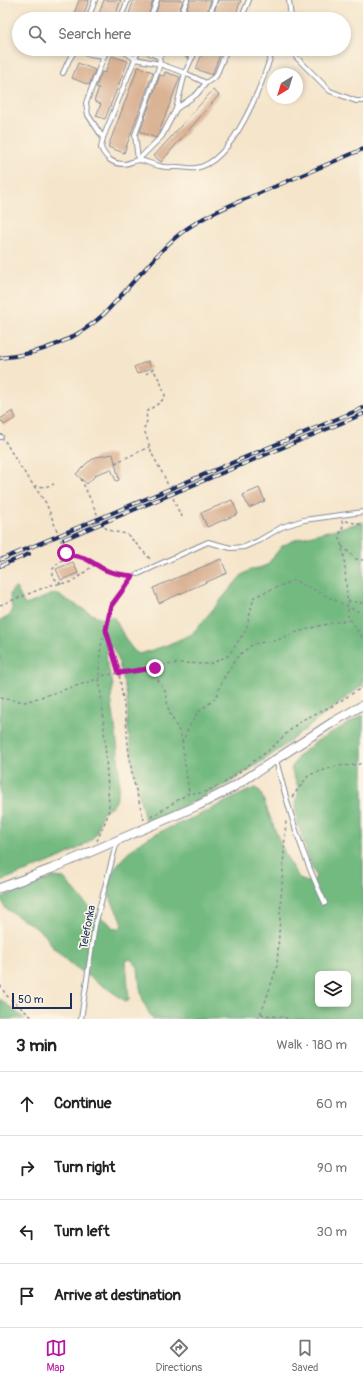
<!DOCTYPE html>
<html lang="en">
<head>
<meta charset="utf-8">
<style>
	:root { --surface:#fff; --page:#f2f2f2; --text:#222; --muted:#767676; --line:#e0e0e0; --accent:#b5179e }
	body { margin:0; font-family:Pangolin,sans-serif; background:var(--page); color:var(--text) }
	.controls { position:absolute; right:12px; bottom:12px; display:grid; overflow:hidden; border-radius:6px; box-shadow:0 2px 6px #0003 }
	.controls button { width:36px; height:36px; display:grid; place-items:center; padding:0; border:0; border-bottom:1px solid var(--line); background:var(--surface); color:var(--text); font:20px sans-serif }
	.compass { position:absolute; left:267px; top:68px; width:36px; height:36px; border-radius:50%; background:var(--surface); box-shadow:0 2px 6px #0003; rotate:218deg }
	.scale { position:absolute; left:12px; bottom:10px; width:60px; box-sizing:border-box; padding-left:4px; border:2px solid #1b2f5e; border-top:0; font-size:11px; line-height:14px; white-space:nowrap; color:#1b2f5e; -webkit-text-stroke:3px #fcf5e5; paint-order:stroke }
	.stop { position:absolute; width:12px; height:12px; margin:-9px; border:3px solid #b5179e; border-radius:50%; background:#fff }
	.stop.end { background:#b5179e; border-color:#fff; box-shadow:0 1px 4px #0008 }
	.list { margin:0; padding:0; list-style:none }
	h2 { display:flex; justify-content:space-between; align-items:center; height:52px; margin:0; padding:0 16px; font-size:17px }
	h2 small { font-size:13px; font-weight:400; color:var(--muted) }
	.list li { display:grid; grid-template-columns:26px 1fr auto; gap:12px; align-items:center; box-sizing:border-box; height:64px; padding:0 16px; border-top:1px solid var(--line) }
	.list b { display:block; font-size:15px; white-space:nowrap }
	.list em { font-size:13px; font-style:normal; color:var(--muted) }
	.icon { flex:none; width:22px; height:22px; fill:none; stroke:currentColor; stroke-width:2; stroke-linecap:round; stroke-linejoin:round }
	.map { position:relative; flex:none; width:363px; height:1019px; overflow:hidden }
	.search { position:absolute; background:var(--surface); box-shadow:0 2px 6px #0003; left:12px; right:12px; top:12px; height:44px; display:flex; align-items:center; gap:10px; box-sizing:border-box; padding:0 14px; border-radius:22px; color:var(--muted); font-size:15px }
	.sheet { height:308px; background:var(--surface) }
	nav { display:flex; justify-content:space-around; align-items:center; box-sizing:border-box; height:56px; border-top:1px solid var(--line); background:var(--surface); font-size:11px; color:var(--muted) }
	nav a { display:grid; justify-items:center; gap:2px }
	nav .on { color:var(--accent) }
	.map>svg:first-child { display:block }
</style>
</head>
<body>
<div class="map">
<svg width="363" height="1019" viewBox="0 0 363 1019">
	<rect width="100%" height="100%" fill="#fcf5e5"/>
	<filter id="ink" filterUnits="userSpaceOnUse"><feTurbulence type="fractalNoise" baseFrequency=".025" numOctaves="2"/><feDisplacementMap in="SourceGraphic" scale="8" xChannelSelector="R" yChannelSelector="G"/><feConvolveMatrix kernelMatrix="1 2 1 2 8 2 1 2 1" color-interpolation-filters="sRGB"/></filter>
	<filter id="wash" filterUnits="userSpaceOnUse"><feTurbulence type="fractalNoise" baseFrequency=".012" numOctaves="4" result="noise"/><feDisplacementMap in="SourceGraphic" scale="16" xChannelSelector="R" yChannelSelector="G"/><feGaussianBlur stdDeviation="0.9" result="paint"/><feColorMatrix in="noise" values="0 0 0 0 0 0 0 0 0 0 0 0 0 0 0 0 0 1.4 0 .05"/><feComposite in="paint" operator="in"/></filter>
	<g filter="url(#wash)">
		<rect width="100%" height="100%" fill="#f5e5cb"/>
		<path fill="#73ba80" stroke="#47746f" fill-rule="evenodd" d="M 363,522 L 363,685 L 273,754 L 229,783 L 197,800 L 147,822 L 145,821 L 134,773 L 128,728 L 127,696 L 118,659 L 112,646 L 110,646 C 101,658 112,674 113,687 C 113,690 111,694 111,697 C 114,720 125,784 115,803 C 112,808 106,808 103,813 C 98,819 100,829 95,835 C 84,852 21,873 0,881 L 0,620 C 3,619 7,618 9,616 C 18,608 3,596 15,588 L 17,589 L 23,602 L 26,605 L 55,593 L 101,619 L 112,617 L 115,619 C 120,627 130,652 140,654 L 167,645 L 192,634 L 242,575 L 252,569 L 259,568 L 267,565 L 282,546 L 297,539 Z
			M 363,715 L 363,1019 L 153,1019 C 140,1000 140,989 138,967 L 130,959 L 126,961 L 129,1000 L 127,1002 L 68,962 L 54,949 L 45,935 L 32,925 L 6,909 L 1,898 L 2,897 L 55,877 L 64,878 L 86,904 L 102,919 L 107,921 L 113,928 L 118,929 L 121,928 L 122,920 C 117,911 109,900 109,889 C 108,881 112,873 116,867 C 138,835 171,829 203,813 C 221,805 237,795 255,788 L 260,791 C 268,810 287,868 302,880 C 304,881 308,882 311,882 L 315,879 L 316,876 L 309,860 L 297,820 L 295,803 L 298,795 L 298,787 L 291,769 L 299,755 L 317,741 ZM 318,974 L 348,974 L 348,1004 L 318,1004 Z
			M 0,999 L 25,1019 L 0,1019 Z"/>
		<g id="blocks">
			<path fill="#dab294" d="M 79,0 L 89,0 L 82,19 L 72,19 Z
				M 104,0 L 121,0 L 114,19 L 97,19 Z
				M 134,0 L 153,0 L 147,19 L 127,19 Z
				M 160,0 L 183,0 L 176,19 L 154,19 Z
				M 190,0 L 211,0 L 205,19 L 183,19 Z
				M 218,0 L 241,0 L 234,19 L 212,19 Z
				M 204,49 L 222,49 L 212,75 L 196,69 Z
				M 112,56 L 128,61 L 105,119 L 96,116 L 101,104 L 94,101 L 99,88 L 96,87 L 102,72 L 105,73 Z
				M 78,63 L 95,70 L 89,85 L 72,78 Z
				M 138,67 L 153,72 L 124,153 L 108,147 Z
				M 165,72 L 180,77 L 158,135 L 156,138 L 140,132 L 160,75 L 164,76 Z
				M 213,90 L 219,95 L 161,162 L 154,156 Z
				M 148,361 L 151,368 L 137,374 L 134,367 Z
				M 13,411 L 16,418 L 4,425 L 0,419 Z
				M 113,454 L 119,480 L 116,481 L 111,469 L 97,474 L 87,484 L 76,474 L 87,463 L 96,457 Z
				M 259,488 L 265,501 L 249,508 L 243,495 Z
				M 232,500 L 238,514 L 207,527 L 201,513 Z
				M 221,559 L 227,573 L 159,603 L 153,588 Z
				M 73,562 L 78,573 L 61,580 L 56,569 Z"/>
		</g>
	</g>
	<g filter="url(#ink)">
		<use href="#blocks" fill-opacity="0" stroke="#888a94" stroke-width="1"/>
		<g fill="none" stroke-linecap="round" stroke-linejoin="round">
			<defs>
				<path id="service" d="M 289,0 L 291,19
					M 88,19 L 95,0
					M 120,19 L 128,0
					M 150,19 L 157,0
					M 179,19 L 187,0
					M 208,19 L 215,0
					M 241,19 L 249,0
					M 77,49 L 90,54 L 104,56
					M 121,49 L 135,59 L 160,64 L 185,73 L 206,83
					M 139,49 L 103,138 L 101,148 C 106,158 112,164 124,164 C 129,164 134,160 139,160 C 146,161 153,165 160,166 C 165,168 172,167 178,167 C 184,167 190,169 196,168 C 234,162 263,82 273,49
					M 146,49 L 150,53 L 159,57
					M 172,49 L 193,57
					M 295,49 L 296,57 L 330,91 L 356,101 L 363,101
					M 63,73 L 69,60 L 76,49
					M 176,109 L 185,73 L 196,49
					M 103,138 L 88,115 L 86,103 L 104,56 L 108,49
					M 138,160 L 162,136 L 176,109 L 197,94 L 206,83 L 216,76 L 227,49
					M 138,160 L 135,135 L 160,64 L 159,57 L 167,49
					M 0,437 L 1,437
					M 138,574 L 208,542 L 231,548 L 244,547 L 258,541 L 282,527 L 304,520 L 363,512
					M 276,760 C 289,810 302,856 325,903
					M 81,1019 L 95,925 L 117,841"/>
				<path id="minor" d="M 0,888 L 51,869 L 199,805 L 232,788 L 333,722 L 363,705"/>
			</defs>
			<use href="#service" stroke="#888a94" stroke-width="6"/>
			<use href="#minor" stroke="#888a94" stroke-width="10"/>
			<path stroke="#888a94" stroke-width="1.5" stroke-dasharray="3 3" stroke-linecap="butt" d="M 146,374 L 153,369 L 160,381 L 165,395 C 163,403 153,406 146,412 L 147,421 L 144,429 L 152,454 L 164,476 L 179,512 L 184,519
				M 5,441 L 19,465 L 34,486 L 45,487 L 54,484
				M 115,463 L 149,447
				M 81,479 C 85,487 101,524 104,527 C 112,533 122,532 128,535 L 152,561
				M 34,486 L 46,503 L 67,556
				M 342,520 L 343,526 L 339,536 L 344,556 L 348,608 L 348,616 L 363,639
				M 346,521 L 363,525
				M 342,546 L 356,559 L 363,560
				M 61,584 L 54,578 L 52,570 C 61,559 72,551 86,559 C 91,561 94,565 99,567 C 110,572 121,574 133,576
				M 348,601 L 363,603
				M 0,605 L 51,585 L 72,582 L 94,565
				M 106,630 L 119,673 L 126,719 L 128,746 L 133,779 L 144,820
				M 155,668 L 158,680 L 165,691 L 169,712 L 181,735 L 189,793
				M 0,698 L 25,702 L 98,679 L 101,676 L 178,663 L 209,664 L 228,656 L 246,630 L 254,597 L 294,580 L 363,614
				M 182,743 L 188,729 L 198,712 L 211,702 L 217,695 L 223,679 L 238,656 L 253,644 L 278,640 L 294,633 L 322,625 L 350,620
				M 224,783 L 269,750 L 300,721 L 332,706 L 363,687
				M 292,797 L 309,775 L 337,766 L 357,765 L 363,762
				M 151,817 L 189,793 L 203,793 L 219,785
				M 97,841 L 108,815 L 109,805 L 103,713 L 99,678 L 100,654 L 102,641 L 106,630 L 111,606 L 133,576
				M 0,985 L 6,995 L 34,1019
				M 261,1014 L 291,1019
				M 258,1019 L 265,1003 L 277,966 L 286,819"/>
			<use href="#service" stroke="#fff" stroke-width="4"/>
			<use href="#minor" stroke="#fff" stroke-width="8"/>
			<defs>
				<path id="rail" d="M 0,358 C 39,354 75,341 104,314 C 118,300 131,283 145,269 C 160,252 174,236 194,224 C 214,211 238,202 260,193 C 294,178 329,164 363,149
					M 64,539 L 363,414
					M 0,560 L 363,408
					M 0,566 L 29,554"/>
			</defs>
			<use href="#rail" stroke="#1b2f5e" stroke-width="4"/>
			<use href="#rail" stroke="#fcf5e5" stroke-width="2.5" stroke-dasharray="8" stroke-linecap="butt"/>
		</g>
	</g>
	<g fill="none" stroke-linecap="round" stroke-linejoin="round" filter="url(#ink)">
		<path stroke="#b5179e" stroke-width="5" d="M 66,553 L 68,556 C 83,553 94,565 108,571 C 116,574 125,575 133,576 L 111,606 L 106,630 L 119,673 L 155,668"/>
	</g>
	<g text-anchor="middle" stroke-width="3.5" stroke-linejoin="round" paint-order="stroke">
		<g font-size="11" fill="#1b2f5e" stroke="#fcf5e5">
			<text transform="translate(87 927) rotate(-79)" y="4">Telefonka</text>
		</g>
	</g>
</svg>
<div class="controls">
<button><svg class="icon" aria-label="layers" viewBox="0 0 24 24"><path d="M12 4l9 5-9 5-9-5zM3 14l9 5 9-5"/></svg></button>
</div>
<svg class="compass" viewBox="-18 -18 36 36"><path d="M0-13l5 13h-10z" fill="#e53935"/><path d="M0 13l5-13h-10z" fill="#767676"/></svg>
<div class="scale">50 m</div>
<div class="stop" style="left:66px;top:553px"></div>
<div class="stop end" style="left:155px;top:668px"></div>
<div class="search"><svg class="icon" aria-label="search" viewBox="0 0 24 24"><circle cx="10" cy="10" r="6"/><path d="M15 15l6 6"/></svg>Search here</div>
</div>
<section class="sheet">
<h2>3 min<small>Walk · 180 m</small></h2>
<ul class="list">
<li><svg class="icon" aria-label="ahead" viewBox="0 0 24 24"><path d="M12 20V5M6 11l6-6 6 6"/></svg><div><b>Continue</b></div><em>60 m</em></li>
<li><svg class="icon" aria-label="right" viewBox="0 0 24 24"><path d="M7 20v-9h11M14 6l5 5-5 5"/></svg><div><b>Turn right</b></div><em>90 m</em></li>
<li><svg class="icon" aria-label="left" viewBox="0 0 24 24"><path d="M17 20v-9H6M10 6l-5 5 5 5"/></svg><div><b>Turn left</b></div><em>30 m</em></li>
<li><svg class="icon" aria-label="arrive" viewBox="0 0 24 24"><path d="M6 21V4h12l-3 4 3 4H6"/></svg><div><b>Arrive at destination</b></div></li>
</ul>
</section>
<nav>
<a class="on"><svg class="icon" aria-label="map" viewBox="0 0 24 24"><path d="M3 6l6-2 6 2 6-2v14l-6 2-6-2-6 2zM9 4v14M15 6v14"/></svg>Map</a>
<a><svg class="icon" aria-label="directions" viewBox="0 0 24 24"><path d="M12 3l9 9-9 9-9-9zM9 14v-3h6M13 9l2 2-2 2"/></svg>Directions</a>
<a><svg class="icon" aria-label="saved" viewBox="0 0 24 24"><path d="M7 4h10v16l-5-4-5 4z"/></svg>Saved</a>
</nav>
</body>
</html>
